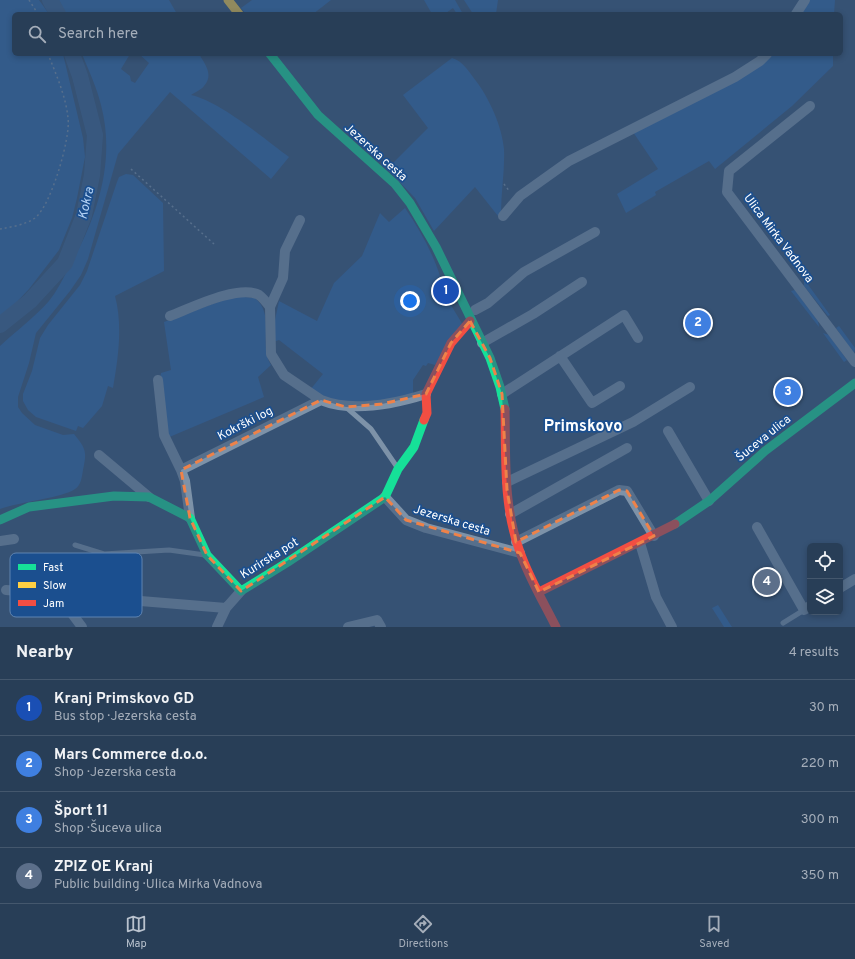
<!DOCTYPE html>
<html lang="en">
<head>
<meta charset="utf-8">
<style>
	:root { --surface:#283e57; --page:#344961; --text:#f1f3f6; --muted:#a5aeba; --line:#44576d; --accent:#b9c2ce }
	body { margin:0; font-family:Overpass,sans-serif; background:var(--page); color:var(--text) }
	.controls { position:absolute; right:12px; bottom:12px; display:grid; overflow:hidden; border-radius:6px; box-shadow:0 2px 6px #0003 }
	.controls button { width:36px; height:36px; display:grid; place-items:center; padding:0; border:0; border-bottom:1px solid var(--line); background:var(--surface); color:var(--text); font:20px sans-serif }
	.you { position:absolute; left:410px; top:301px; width:14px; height:14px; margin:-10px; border:3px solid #fff; border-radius:50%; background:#1a73e8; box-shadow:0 0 0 6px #1a73e833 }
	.badge { display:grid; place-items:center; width:26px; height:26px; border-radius:50%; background:var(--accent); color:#fff; font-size:13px; font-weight:700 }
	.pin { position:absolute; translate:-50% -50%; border:2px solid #fff; box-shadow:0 1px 4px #0006 }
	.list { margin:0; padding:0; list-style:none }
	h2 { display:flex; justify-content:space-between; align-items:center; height:52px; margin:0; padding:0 16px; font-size:17px }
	h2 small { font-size:13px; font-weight:400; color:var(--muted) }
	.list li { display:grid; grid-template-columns:26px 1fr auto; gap:12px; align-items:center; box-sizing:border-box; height:56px; padding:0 16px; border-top:1px solid var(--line) }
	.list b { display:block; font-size:15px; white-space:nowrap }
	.list p { margin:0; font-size:13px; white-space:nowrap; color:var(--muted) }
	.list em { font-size:13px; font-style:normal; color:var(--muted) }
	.icon { flex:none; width:22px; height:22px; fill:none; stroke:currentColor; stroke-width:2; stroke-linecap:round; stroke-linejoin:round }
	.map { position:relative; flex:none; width:855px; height:627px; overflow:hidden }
	.search { position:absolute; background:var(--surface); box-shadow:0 2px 6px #0003; left:12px; right:12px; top:12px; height:44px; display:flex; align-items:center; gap:10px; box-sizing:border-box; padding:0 14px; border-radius:6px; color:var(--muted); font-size:15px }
	.sheet { height:276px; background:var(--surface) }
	nav { display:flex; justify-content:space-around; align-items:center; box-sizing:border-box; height:56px; border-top:1px solid var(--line); background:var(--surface); font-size:11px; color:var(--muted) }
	nav a { display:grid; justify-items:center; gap:2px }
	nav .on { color:var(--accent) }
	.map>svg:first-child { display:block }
</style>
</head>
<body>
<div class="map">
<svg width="855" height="627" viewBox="0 0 855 627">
	<rect width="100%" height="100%" fill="#365274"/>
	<path fill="#2f66a5" d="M 0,0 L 39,0 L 49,14 L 14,14 L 14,54 L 63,54 L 83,138 L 85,157 L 77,198 L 72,218 L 59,250 L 29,289 L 10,309 L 0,316 Z
		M 59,0 L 169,0 L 177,14 L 66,14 Z
		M 252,0 L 331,0 L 313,14 L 246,14 L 241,8 Z
		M 424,0 L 455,0 L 463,14 L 457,14 L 453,8 L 446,13 L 447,14 L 432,14 Z
		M 464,0 L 498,0 L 496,14 L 473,14 Z
		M 809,0 L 835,0 L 834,14 L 799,14 Z
		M 82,54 L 130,54 L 121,69 L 130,76 L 131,81 L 135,83 L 149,63 L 139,54 L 199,54 C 205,64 214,75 204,86 C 201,90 195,92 191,95 C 219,101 265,139 289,157 L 271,179 L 170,92 L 118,154 L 88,259 L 81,275 L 70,291 L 36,333 L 29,363 L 18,397 L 18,407 L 22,413 L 35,425 L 63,435 L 74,434 C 86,449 87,451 83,470 C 82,476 81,486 75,489 C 62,498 19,502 0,509 L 0,346 C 16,331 34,318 49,301 C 57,291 63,279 69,267 C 97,219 116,161 101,105 C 97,88 89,71 82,54 Z
		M 770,54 L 833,54 L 833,66 L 792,106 L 715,169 L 709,161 L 655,192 L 656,195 L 626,213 L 617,194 L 658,169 L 633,132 Z
		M 452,58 C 463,61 469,72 476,81 C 489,98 502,126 504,149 C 505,170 501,192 501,213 L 498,216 L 475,187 L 434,231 L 415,198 L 387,169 L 428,128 L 403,95 Z
		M 126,174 L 133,175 L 163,203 L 164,271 L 115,296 C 123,326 118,359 113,388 L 108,386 L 102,406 L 83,428 L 78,426 L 76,431 L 36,417 L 28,410 L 23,401 L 23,394 L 32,371 L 40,338 L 48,325 L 80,285 L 87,271 L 117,182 L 119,177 Z
		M 405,208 C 420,230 433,253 441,279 L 438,284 L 463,325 L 435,365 L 428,363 L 426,366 L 423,365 L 413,380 L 413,396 L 381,402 L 339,404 L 310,390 L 323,374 L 279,340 L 276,341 L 271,339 L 279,301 L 317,321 L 334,283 L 362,256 L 380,213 L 389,222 Z
		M 804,279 L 830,315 L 828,316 L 804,286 Z
		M 795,290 L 818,321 L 819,327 L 791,291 Z
		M 234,296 L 255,298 C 276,316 258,344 271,365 L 258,377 L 264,397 L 167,438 L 160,380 L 161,373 L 171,370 L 164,322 Z
		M 839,326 L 855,348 L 854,354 L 836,328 Z
		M 823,333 L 829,335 L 847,360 L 844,362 Z
		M 718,605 L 730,624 L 732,627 L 724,627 L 712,608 Z"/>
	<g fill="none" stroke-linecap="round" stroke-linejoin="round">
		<path stroke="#3b618d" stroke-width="16" d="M 50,0 L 58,14
			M 0,325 L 30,301 L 65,263 L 84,215 L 92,175 L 95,135 L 80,76 L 72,54"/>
		<path stroke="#7d92a8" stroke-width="1.5" stroke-dasharray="2 3" stroke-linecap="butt" d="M 29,0 L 38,14
			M 131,169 L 214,244
			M 504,184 L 510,192
			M 0,229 C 11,227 25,225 35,218 C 51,206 71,137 68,118 C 66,97 56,74 48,54"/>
		<path stroke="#7d92a8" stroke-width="5" d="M 347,408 L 371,429 L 397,467
			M 75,545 L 104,554 L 169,550 L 205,555
			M 783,623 L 804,610"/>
		<path stroke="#7d92a8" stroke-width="10" d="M 796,14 L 805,0
			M 810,106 L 729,171 L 727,192 L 855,362
			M 503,216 L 520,196 L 569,161 L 735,77 L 760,61 L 767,54
			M 270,307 L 283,278 L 285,251 L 300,220
			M 475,310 L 488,303 L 524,272 L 595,232
			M 170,316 C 191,308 239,284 259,295 C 263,298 267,303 270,307 L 271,354 L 284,375 L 321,400
			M 482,343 L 533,314 L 582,282
			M 560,356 L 592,403 L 620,386
			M 158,380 L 164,435 L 181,470
			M 502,394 L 624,315 L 638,338
			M 668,431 L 709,501
			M 99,455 L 149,497
			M 507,482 L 633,422 L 690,387
			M 385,497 L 406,520 L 426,528 L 520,553
			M 510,514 L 627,448
			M 190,518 L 185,481 L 181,470 L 321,400 C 353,413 394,404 426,394
			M 757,527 L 804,610 L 810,606
			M 0,541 L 14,539
			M 516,542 L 619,490 L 627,491 L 654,536
			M 640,543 L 656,597 L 672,627
			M 840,588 L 855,579
			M 6,590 L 226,608 L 217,627
			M 72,596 L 73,615 L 82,627
			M 226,608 L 241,591
			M 348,627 L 377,620 L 381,627"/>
		<path stroke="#16e098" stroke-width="9" d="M 270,54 L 318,115 L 395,184 L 410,203 L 436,247 L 490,358 L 500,387 L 505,409
			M 0,520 L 29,507 L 114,496 L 149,497 L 190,518 L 207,555 L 241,591 L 288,562 L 385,497 L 398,469 L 414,447 L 424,420
			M 675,524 L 709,501 L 765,451 L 855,383"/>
		<path stroke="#ffcf43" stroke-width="9" d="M 228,0 L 239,14"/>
		<path stroke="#f24e42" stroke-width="9" d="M 505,409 C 506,457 503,507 520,552 C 529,578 544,603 556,627
			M 424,420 L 427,413 L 426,394 L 451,343 L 470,321
			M 539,592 L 675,524"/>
	</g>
	<path d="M0 0H855V627H0ZM 470,321 L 490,358 L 502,394 L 507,490 L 516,542 L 619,490 L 627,491 L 654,536 L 539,592 L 520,553 L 406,520 L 385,497 L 241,591 L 207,555 L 190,518 L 181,470 L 321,400 L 346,407 L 382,404 L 426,394 L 451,343 Z" fill="#365274" fill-opacity=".55" fill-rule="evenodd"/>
	<path fill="none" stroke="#ee8249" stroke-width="3" stroke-dasharray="8 5" stroke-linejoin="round" d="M 470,321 L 490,358 L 502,394 L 507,490 L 516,542 L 619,490 L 627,491 L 654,536 L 539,592 L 520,553 L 406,520 L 385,497 L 241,591 L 207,555 L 190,518 L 181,470 L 321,400 L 346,407 L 382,404 L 426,394 L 451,343 Z"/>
	<g text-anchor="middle" stroke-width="3.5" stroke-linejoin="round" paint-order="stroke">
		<g font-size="12" fill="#fff" stroke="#1b4f8f">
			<text transform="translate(376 152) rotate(42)" y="4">Jezerska cesta</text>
			<text transform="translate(779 238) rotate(53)" y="4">Ulica Mirka Vadnova</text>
			<text transform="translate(245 423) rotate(-27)" y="4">Kokrški log</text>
			<text transform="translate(763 438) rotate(-39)" y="4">Šuceva ulica</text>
			<text transform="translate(452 520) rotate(17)" y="4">Jezerska cesta</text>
			<text transform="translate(269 558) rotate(-32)" y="4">Kurirska pot</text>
		</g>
		<g font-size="13" font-style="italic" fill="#b5d3f5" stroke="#1b4f8f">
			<text transform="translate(85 203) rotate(-77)" y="5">Kokra</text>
		</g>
		<g font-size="16" font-weight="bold" fill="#fff" stroke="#1b4f8f">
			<text x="583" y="431">Primskovo</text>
		</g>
	</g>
	<rect x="10" y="553" width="132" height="64" rx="6" fill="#1b4f8f" stroke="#5f84b1" stroke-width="1"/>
	<rect x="18" y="564" width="18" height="6" fill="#16e098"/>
	<rect x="18" y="582" width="18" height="6" fill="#ffcf43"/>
	<rect x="18" y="600" width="18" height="6" fill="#f24e42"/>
	<g font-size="11" fill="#fff">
		<text x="43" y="571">Fast</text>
		<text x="43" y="589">Slow</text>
		<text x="43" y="607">Jam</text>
	</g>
</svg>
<div class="controls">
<button><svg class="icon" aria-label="locate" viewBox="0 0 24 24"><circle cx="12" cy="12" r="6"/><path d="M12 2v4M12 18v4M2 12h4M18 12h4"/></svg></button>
<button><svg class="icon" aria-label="layers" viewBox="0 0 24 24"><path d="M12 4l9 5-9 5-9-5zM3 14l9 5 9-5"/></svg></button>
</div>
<div class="you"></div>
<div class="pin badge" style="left:446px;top:291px;background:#1a4fb4">1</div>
<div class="pin badge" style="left:698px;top:323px;background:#3f7fe0">2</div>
<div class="pin badge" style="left:788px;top:392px;background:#3f7fe0">3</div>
<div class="pin badge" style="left:767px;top:582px;background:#5c6f8a">4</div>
<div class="search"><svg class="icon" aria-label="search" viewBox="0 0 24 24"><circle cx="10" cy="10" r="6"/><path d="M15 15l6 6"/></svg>Search here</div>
</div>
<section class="sheet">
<h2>Nearby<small>4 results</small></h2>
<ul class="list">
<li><span class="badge" style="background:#1a4fb4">1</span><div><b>Kranj Primskovo GD</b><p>Bus stop · Jezerska cesta</p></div><em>30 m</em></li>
<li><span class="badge" style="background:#3f7fe0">2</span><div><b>Mars Commerce d.o.o.</b><p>Shop · Jezerska cesta</p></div><em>220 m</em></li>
<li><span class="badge" style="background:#3f7fe0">3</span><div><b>Šport 11</b><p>Shop · Šuceva ulica</p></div><em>300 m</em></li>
<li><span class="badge" style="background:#5c6f8a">4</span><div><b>ZPIZ OE Kranj</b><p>Public building · Ulica Mirka Vadnova</p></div><em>350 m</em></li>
</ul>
</section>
<nav>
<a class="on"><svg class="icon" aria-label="map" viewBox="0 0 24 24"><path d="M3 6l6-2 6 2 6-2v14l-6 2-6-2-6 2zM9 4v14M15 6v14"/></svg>Map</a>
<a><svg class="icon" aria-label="directions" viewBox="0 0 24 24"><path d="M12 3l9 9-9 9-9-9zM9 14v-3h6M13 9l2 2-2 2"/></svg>Directions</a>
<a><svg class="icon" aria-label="saved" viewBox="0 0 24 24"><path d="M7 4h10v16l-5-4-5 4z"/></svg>Saved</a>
</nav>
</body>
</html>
